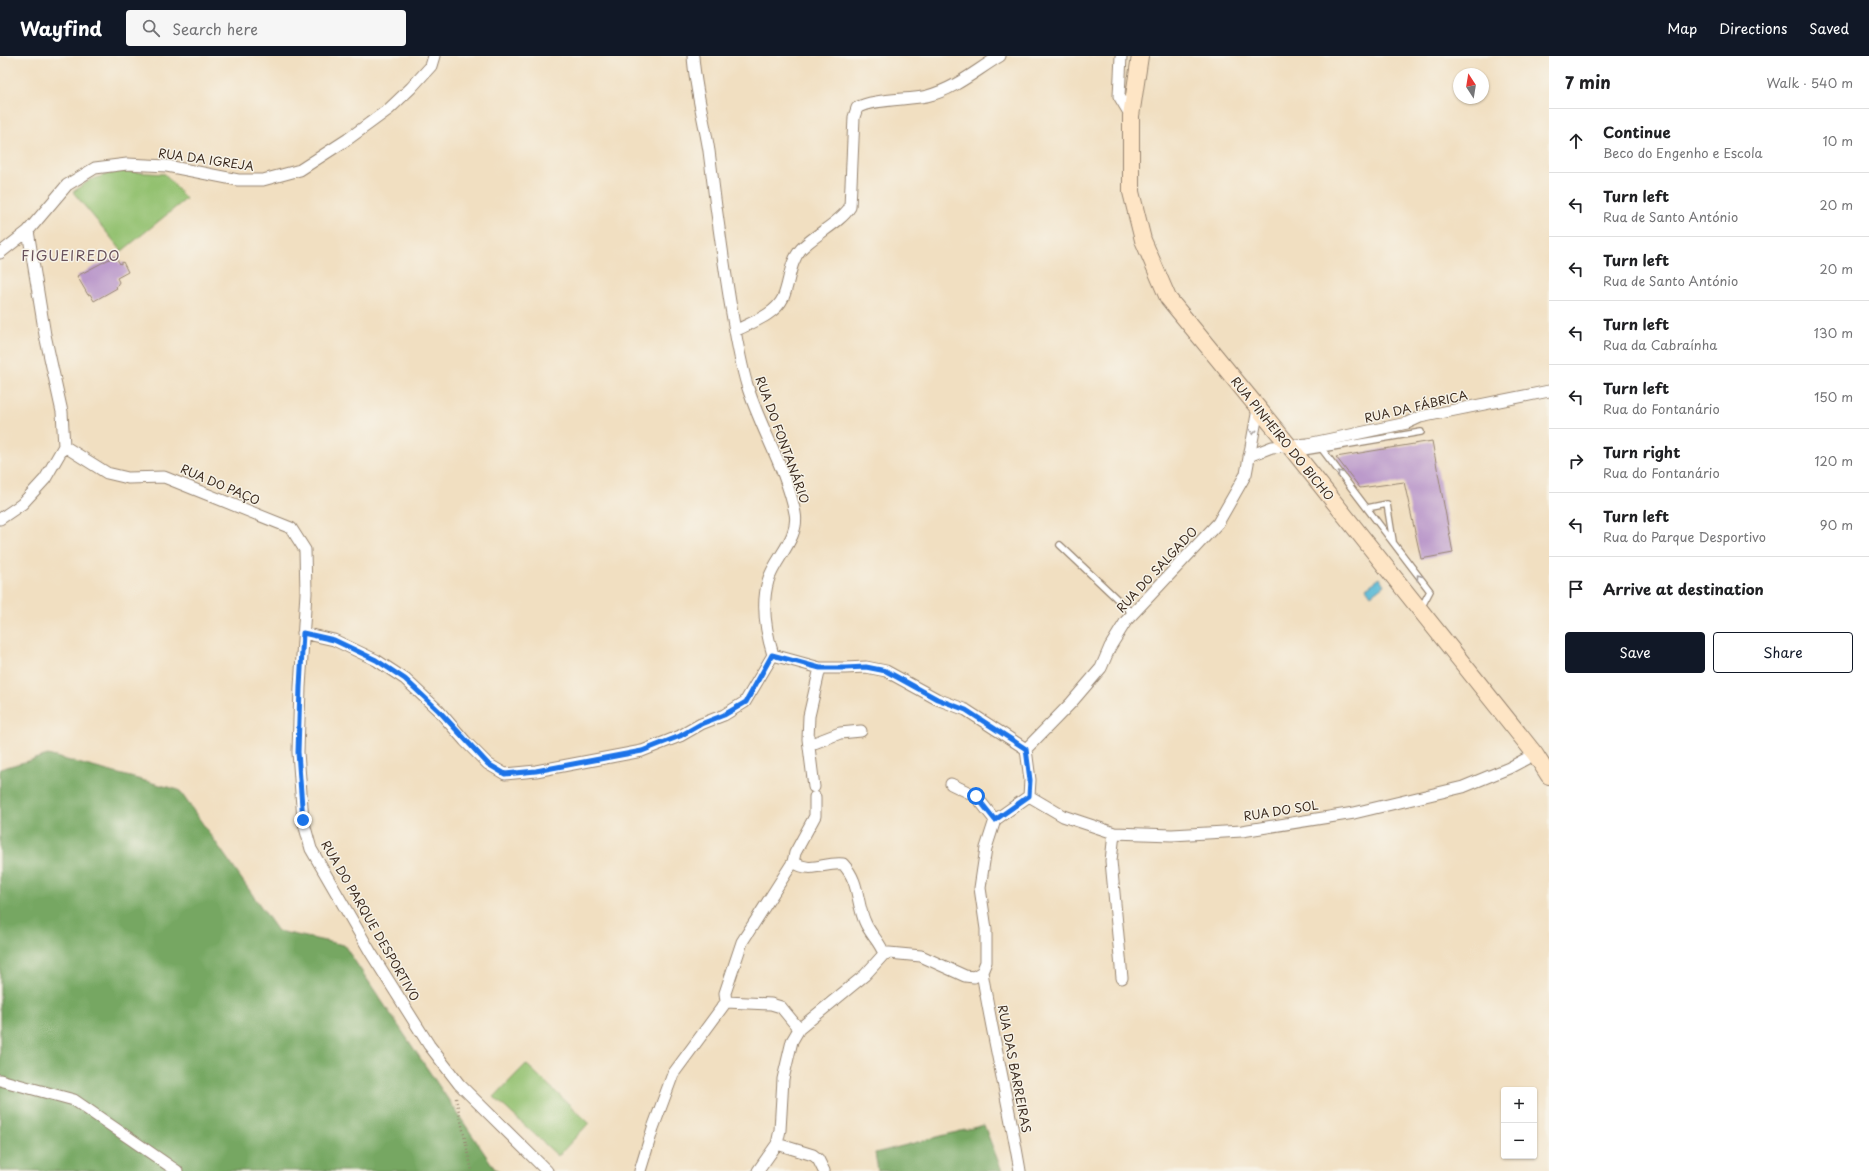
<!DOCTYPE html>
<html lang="en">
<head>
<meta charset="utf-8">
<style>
	:root { --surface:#fff; --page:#f6f6f6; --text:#202124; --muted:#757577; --line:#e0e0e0; --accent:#111827 }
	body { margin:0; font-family:"Playpen Sans",sans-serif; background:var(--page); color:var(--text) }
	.controls { position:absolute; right:12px; bottom:12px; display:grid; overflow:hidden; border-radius:4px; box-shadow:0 1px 3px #0004 }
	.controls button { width:36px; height:36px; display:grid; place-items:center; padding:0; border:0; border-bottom:1px solid var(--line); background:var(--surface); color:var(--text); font:20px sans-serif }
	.compass { position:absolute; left:1453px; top:12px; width:36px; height:36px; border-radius:50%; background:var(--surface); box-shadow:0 1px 3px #0004; rotate:348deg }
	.stop { position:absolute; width:12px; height:12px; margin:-9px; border:3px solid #1a73e8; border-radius:50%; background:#fff }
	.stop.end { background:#1a73e8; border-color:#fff; box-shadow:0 1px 4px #0008 }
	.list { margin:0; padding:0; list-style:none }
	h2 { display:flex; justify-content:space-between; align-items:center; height:52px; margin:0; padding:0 16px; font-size:17px }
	h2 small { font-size:13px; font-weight:400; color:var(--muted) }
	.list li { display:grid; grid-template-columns:26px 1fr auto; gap:12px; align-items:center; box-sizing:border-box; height:64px; padding:0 16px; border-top:1px solid var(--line) }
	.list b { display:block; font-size:15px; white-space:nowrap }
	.list p { margin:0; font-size:13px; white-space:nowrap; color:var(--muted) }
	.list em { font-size:13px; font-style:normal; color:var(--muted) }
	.actions { display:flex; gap:8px; padding:12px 16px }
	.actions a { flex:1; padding:9px 0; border:1px solid var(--accent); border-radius:4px; text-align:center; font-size:14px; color:var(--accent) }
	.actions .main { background:var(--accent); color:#fff }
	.icon { flex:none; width:22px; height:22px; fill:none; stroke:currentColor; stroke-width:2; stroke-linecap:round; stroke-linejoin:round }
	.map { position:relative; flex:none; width:1549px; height:1115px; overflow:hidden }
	header { display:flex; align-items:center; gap:24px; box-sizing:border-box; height:56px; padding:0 20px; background:var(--accent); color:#fff }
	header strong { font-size:19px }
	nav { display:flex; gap:22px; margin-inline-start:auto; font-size:14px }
	.search { width:280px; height:36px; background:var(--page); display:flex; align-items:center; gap:10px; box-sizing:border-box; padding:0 14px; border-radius:4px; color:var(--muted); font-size:15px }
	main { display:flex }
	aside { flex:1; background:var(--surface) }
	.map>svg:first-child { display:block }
</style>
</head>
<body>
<header>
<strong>Wayfind</strong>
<div class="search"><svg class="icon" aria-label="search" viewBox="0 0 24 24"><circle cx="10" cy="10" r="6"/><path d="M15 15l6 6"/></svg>Search here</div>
<nav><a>Map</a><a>Directions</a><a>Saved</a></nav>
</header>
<main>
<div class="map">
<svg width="1549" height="1115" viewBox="0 0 1549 1115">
	<rect width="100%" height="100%" fill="#f7f3e8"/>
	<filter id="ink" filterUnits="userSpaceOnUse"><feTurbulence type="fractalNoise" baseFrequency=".025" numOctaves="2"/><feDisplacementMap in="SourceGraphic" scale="8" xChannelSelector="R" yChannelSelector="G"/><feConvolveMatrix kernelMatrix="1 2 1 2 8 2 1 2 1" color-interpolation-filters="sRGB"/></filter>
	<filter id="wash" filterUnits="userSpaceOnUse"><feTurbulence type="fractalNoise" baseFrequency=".012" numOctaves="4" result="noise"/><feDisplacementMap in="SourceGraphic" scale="16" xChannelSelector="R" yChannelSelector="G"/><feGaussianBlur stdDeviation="0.9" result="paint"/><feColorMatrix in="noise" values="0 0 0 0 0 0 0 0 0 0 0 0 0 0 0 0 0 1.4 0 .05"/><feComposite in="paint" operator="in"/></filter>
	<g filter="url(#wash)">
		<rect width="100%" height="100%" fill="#f1dfc1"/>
		<path fill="#93c170" stroke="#677647" d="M 117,115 L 165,118 L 186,143 L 122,195 L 73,136 L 90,124 Z
			M 526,1008 L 589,1067 L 558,1100 L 494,1041 Z"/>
		<path fill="#76a762" stroke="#586840" d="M 48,699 L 179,734 L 278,875 L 344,889 L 495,1113 L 499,1115 L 0,1115 L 0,713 Z
			M 984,1069 L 1002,1115 L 878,1115 L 875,1097 Z"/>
		<path fill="#58b9d6" stroke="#4a727a" d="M 1380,522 L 1384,529 L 1371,539 L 1366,532 Z"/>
		<g id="blocks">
			<path fill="#bb9acb" d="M 115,200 L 120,208 L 123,206 L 128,216 L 117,222 L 119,226 L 116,231 L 117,232 L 94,245 L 90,238 L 88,239 L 77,220 Z
				M 1432,385 L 1453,497 L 1421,503 L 1404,426 L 1360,432 L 1336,401 Z"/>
		</g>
	</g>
	<g filter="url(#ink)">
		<use href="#blocks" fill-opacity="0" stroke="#968470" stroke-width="1"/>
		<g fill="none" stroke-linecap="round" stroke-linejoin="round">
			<defs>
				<path id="service" d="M 1321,392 L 1430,535 L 1421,552
					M 1297,397 L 1421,376
					M 1367,452 L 1387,448 L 1393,485
					M 1060,489 L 1133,558"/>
				<path id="minor" d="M 1121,0 L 1119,40 L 1131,60
					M 28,175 L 45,279 L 62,356 L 64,390 L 107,417 L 128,422 L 164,421 L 291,472 L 305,494 L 306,537 L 300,631 L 298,696 L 303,764 L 311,793 L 371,897 L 429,989 L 459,1028 L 547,1115
					M 0,197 L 28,175 L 67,129 L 95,112 L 127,108 L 167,110 L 238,124 L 263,124 L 300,114 L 348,83 L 389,53 L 411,32 L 431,10 L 434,0
					M 735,275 C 750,267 775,259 783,242 C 790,226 789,207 801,193 C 815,178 840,167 850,151 L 854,61 L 857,52 C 871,43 909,44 927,40 C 955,33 975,15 1000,0
					M 1249,400 L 1272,391 L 1308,388 L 1407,367 L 1420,361 L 1549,335
					M 0,463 L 22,448 L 45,423 L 64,390
					M 303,577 L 334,584 L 376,604 L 405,623 L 439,655 L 465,685 L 488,708 L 505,718 L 536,715 L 642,695 L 680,680 L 701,668 L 724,659 L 745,646 L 773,599 C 766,576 761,549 768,525 C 774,503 800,482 795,457 C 786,412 760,372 747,329 C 739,302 735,274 730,246 C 722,196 715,146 709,95 C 704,63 695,32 693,0
					M 773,599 L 820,612 L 845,612 L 866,611 L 886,615 L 937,643 L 966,654 L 1026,693
					M 809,689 L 840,677 L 861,675
					M 1026,693 L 1071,647 L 1101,612 L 1110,591 L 1126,565 L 1218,467 L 1246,418 L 1258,353
					M 951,728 L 976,740 L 995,764
					M 814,731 L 808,683 L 809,660 L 820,612
					M 1029,740 L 1063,760 L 1114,777 L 1172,779 L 1242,775 L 1354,757 L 1463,731 L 1509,712 L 1535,698
					M 1114,777 L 1111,805 L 1122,922
					M 793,806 C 812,818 823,806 843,808 C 860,826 856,846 865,866 C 870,878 880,886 884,898
					M 982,916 C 993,983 1009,1049 1020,1115
					M 726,946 L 771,948 L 781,951 L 799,973
					M 0,1024 L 74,1044 L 177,1115
					M 777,1088 L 813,1099 L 818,1103 L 824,1115
					M 640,1115 L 653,1072 L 673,1018 L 726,946 L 725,937 L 742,886 L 793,806 L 795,797 L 815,760 L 815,741
					M 758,1115 L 777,1088 L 780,1074 L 783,1023 L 792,985 L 799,973 L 865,919 L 884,898 L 889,897 L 921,900 L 965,920 L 974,921 L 982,916 L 986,906 L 986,873 L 980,832 L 986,792 L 995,764 L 1029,740 L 1030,724 L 1026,693"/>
				<path id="secondary" d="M 1140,0 L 1131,60 L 1131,136 L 1143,184 L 1168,242 L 1295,397 L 1535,698 L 1549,720"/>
			</defs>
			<use href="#service" stroke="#968470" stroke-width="8"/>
			<use href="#minor" stroke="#968470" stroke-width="13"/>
			<use href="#secondary" stroke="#968470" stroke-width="18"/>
			<path stroke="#968470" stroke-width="2.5" stroke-dasharray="1 3" stroke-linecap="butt" d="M 456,1042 L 472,1115"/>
			<use href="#service" stroke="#fff" stroke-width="5.5"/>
			<use href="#minor" stroke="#fff" stroke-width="11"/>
			<use href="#secondary" stroke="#fee5c5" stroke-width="16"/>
		</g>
		<defs><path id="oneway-chevron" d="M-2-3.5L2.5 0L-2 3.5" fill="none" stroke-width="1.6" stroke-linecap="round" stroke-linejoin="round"/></defs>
		<g stroke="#a79f9a">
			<use href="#oneway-chevron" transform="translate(1253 376) rotate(96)"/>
			<use href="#oneway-chevron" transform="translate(1340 417) rotate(-127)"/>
			<use href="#oneway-chevron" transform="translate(1419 521) rotate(-126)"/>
		</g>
	</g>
	<g fill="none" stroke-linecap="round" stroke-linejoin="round" filter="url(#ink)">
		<path stroke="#1a73e8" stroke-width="5" d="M 303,764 L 298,696 L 300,631 L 303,577 L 334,584 L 376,604 L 405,623 L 439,655 L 488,708 L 505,718 L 536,715 L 642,695 L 680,680 L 701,668 L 724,659 L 746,646 L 772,599 L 820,612 L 845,612 L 866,611 L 886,615 L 937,643 L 966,654 L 1026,693 L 1030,724 L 1029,740 L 995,764 L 976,740"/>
	</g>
	<g text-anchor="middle" stroke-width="3" stroke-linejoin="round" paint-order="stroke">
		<g font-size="12" fill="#3b2a1e" stroke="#f7f3e8">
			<text transform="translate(206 104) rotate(8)" y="4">RUA DA IGREJA</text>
			<text transform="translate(1416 351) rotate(-13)" y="4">RUA DA FÁBRICA</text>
			<text transform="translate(1282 383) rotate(51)" y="4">RUA PINHEIRO DO BICHO</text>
			<text transform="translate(782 384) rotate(70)" y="4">RUA DO FONTANÁRIO</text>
			<text transform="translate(220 429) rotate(23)" y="4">RUA DO PAÇO</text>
			<text transform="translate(1157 514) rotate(-47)" y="4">RUA DO SALGADO</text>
			<text transform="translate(1281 755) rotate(-9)" y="4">RUA DO SOL</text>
			<text transform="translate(370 865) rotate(60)" y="4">RUA DO PARQUE DESPORTIVO</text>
			<text transform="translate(1014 1013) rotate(79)" y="4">RUA DAS BARREIRAS</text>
		</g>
		<g font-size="14" letter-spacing="1" fill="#68515b" stroke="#f7f3e8">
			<text x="71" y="205">FIGUEIREDO</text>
		</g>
	</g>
</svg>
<div class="controls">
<button>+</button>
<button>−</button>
</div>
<svg class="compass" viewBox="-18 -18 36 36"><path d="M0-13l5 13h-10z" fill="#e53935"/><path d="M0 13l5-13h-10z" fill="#757577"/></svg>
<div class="stop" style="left:976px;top:740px"></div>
<div class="stop end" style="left:303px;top:764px"></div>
</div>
<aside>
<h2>7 min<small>Walk · 540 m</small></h2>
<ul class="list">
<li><svg class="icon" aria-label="ahead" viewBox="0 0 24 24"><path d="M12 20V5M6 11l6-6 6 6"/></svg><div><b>Continue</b><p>Beco do Engenho e Escola</p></div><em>10 m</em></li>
<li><svg class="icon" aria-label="left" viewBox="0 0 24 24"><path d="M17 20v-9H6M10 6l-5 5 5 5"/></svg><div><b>Turn left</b><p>Rua de Santo António</p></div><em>20 m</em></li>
<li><svg class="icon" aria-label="left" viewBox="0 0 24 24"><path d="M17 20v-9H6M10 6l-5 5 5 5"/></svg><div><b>Turn left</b><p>Rua de Santo António</p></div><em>20 m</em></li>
<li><svg class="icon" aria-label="left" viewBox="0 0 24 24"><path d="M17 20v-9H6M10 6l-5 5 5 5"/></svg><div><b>Turn left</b><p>Rua da Cabraínha</p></div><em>130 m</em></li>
<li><svg class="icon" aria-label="left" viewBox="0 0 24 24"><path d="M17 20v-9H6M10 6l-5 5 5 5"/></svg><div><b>Turn left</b><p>Rua do Fontanário</p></div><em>150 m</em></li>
<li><svg class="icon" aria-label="right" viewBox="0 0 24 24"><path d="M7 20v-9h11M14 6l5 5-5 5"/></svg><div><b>Turn right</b><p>Rua do Fontanário</p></div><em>120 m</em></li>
<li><svg class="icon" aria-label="left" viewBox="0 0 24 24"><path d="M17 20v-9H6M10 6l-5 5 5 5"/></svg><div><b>Turn left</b><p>Rua do Parque Desportivo</p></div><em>90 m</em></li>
<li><svg class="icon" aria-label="arrive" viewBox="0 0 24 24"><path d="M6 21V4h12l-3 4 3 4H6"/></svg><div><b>Arrive at destination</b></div></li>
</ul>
<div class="actions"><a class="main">Save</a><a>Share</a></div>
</aside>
</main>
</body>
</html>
